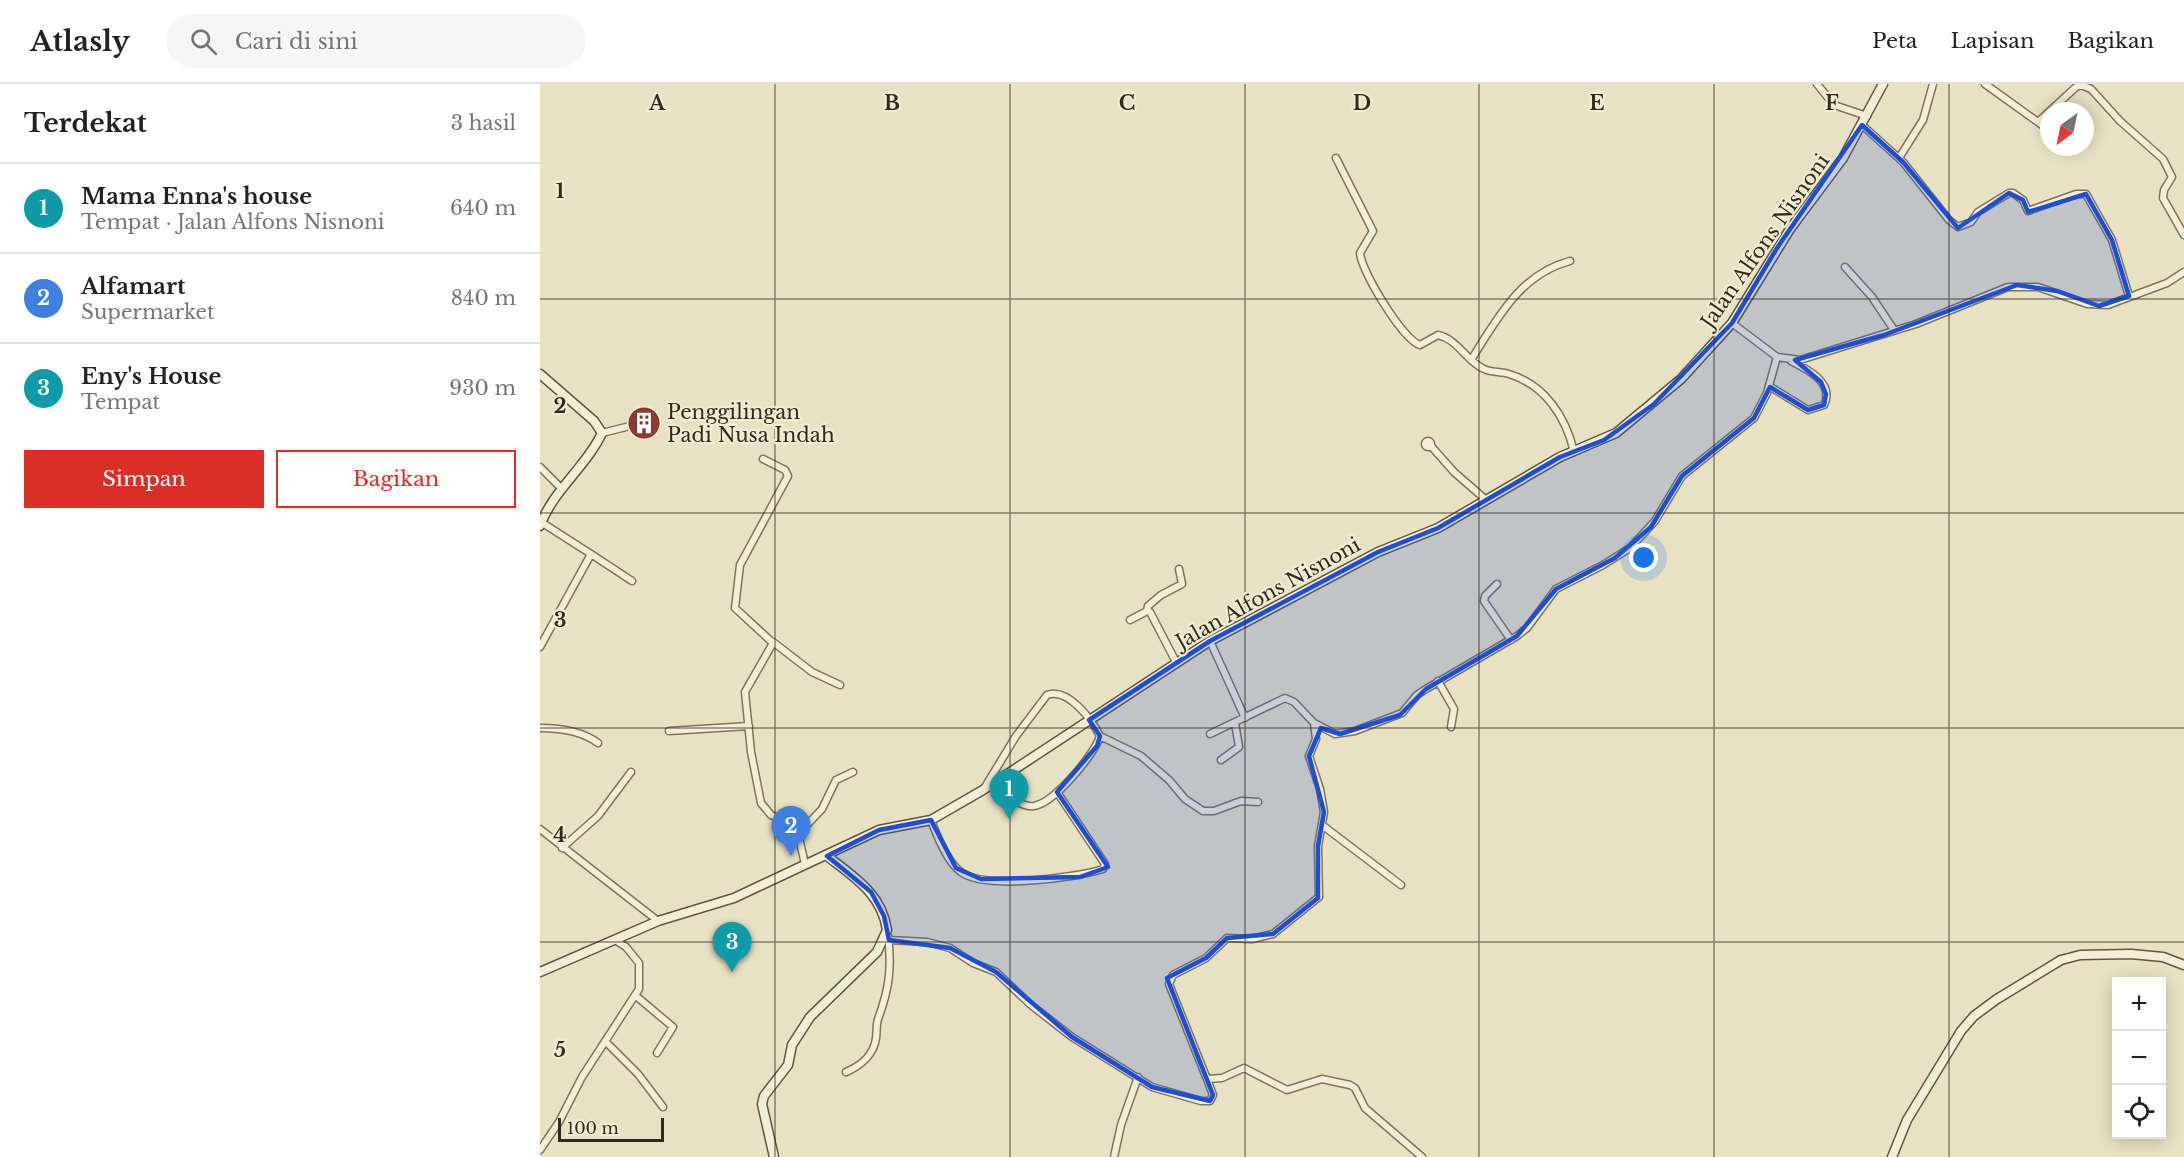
<!DOCTYPE html>
<html lang="id">
<head>
<meta charset="utf-8">
<style>
	:root { --surface:#fff; --page:#f6f6f6; --text:#222; --muted:#767676; --line:#e0e0e0; --accent:#d93025 }
	body { margin:0; font-family:"Libre Baskerville",serif; background:var(--page); color:var(--text) }
	.controls { position:absolute; right:18px; bottom:18px; display:grid; overflow:hidden; border-radius:0px; box-shadow:0 3px 15px #0003 }
	.controls button { width:54px; height:54px; display:grid; place-items:center; padding:0; border:0; border-bottom:2px solid var(--line); background:var(--surface); color:var(--text); font:30px sans-serif }
	.compass { position:absolute; left:1500px; top:18px; width:54px; height:54px; border-radius:50%; background:var(--surface); box-shadow:0 3px 15px #0003; rotate:213deg }
	.scale { position:absolute; left:18px; bottom:15px; width:106px; box-sizing:border-box; padding-left:6px; border:3px solid #332a1e; border-top:0; font-size:16px; line-height:21px; white-space:nowrap; color:#332a1e; -webkit-text-stroke:4px #f1ebd2; paint-order:stroke }
	.you { position:absolute; left:1104px; top:474px; width:21px; height:21px; margin:-15px; border:4px solid #fff; border-radius:50%; background:#1a73e8; box-shadow:0 0 0 9px #1a73e833 }
	.badge { display:grid; place-items:center; width:39px; height:39px; border-radius:50%; background:var(--accent); color:#fff; font-size:20px; font-weight:700 }
	.pin { position:absolute; translate:-50% -50px; filter:drop-shadow(0 2px 3px #0008) }
	.pin::after { content:''; position:absolute; top:32px; width:21px; height:18px; background:inherit; clip-path:polygon(0 0,100% 0,50% 100%) }
	.list { margin:0; padding:0; list-style:none }
	h2 { display:flex; justify-content:space-between; align-items:center; height:78px; margin:0; padding:0 24px; font-size:26px }
	h2 small { font-size:20px; font-weight:400; color:var(--muted) }
	.list li { display:grid; grid-template-columns:39px 1fr auto; gap:18px; align-items:center; box-sizing:border-box; height:90px; padding:0 24px; border-top:2px solid var(--line) }
	.list b { display:block; font-size:22px; white-space:nowrap }
	.list p { margin:0; font-size:20px; white-space:nowrap; color:var(--muted) }
	.list em { font-size:20px; font-style:normal; color:var(--muted) }
	.actions { display:flex; gap:12px; padding:18px 24px }
	.actions a { flex:1; padding:14px 0; border:2px solid var(--accent); border-radius:0px; text-align:center; font-size:21px; color:var(--accent) }
	.actions .main { background:var(--accent); color:#fff }
	.icon { flex:none; width:33px; height:33px; fill:none; stroke:currentColor; stroke-width:2; stroke-linecap:round; stroke-linejoin:round }
	.map { position:relative; flex:none; width:1644px; height:1073px; overflow:hidden }
	header { display:flex; align-items:center; gap:36px; box-sizing:border-box; height:84px; padding:0 30px; background:var(--surface); border-bottom:2px solid var(--line) }
	header strong { font-size:28px }
	nav { display:flex; gap:33px; margin-inline-start:auto; font-size:21px }
	.search { width:420px; height:54px; background:var(--page); display:flex; align-items:center; gap:15px; box-sizing:border-box; padding:0 21px; border-radius:33px; color:var(--muted); font-size:22px }
	main { display:flex }
	aside { flex:1; background:var(--surface) }
	.map>svg:first-child { display:block }
</style>
</head>
<body>
<header>
<strong>Atlasly</strong>
<div class="search"><svg class="icon" aria-label="search" viewBox="0 0 24 24"><circle cx="10" cy="10" r="6"/><path d="M15 15l6 6"/></svg>Cari di sini</div>
<nav><a>Peta</a><a>Lapisan</a><a>Bagikan</a></nav>
</header>
<main>
<aside>
<h2>Terdekat<small>3 hasil</small></h2>
<ul class="list">
<li><span class="badge" style="background:#0f9aa8">1</span><div><b>Mama Enna's house</b><p>Tempat · Jalan Alfons Nisnoni</p></div><em>640 m</em></li>
<li><span class="badge" style="background:#3f7fe0">2</span><div><b>Alfamart</b><p>Supermarket</p></div><em>840 m</em></li>
<li><span class="badge" style="background:#0f9aa8">3</span><div><b>Eny's House</b><p>Tempat</p></div><em>930 m</em></li>
</ul>
<div class="actions"><a class="main">Simpan</a><a>Bagikan</a></div>
</aside>
<div class="map">
<svg width="1644" height="1073" viewBox="0 0 1644 1073">
	<rect width="100%" height="100%" fill="#e9e1c3"/>
	<g fill="none" stroke-linecap="round" stroke-linejoin="round">
		<defs>
			<path id="street" d="M 1277,0 L 1294,21 L 1327,32
				M 1445,0 L 1509,46
				M 1498,38 L 1536,3 L 1541,1 L 1551,5 L 1580,37 L 1623,75 L 1632,93 L 1624,106 L 1623,114 L 1644,151
				M 1322,41 L 1363,78 L 1409,136 L 1418,143 L 1431,138 L 1438,128 L 1469,109 L 1473,109 L 1483,116 L 1488,127 L 1536,110 L 1546,110 L 1572,156 L 1589,212
				M 1528,63 L 1532,67
				M 796,74 L 833,147 L 820,169 C 821,187 863,256 880,261 L 898,251 C 917,255 925,275 942,284 C 950,289 960,287 969,290 C 1005,301 1026,333 1034,368
				M 1359,74 L 1383,36 L 1393,0
				M 1305,183 L 1332,213 L 1354,246
				M 1192,239 L 1237,273 L 1260,276 L 1376,240 L 1468,203 L 1498,203 L 1547,220 L 1568,221 L 1627,199 L 1644,188
				M 931,276 C 957,235 980,190 1030,177
				M 1229,302 L 1268,326 L 1284,321 C 1295,299 1267,285 1251,277
				M 62,349 L 90,342 L 98,337
				M885 360a3 3 0 1 1 6 0a3 3 0 1 1-6 0Z
				M 891,362 L 914,388 L 945,415
				M 223,375 L 245,386 L 248,392 L 200,481 L 195,524 L 233,559 L 205,608 L 211,668 L 221,719 L 231,731 L 256,741 L 265,780
				M 0,383 L 22,405
				M 51,470 L 92,497
				M 957,500 L 945,512 L 944,517 L 971,556
				M 607,527 L 608,522 L 621,511 L 642,500 L 639,485
				M 590,536 L 607,527 L 610,528 L 636,578
				M 670,557 L 705,634
				M 233,558 L 272,588 L 300,601
				M 0,563 L 51,470 L 1,438
				M 898,597 L 914,625 L 911,643
				M 774,639 L 776,655 L 769,672 L 780,705 L 784,728 L 778,762 L 779,813 L 733,850 L 712,855 L 687,854 L 666,874 L 633,891 L 629,900 L 667,995 L 682,994 L 704,984 L 747,1006 L 782,995 L 810,1001 L 815,1004 L 825,1024 L 882,1073
				M 0,644 C 19,644 42,647 58,659
				M 129,647 L 209,642
				M 670,650 L 745,614 L 754,618 L 774,639 L 795,650 L 815,647 L 862,629 L 877,611 L 886,605 L 977,552 L 987,544 L 1016,505 L 1063,481 L 1090,464 L 1115,437 L 1142,392 L 1214,334 L 1227,309 L 1237,273
				M 560,652 L 601,672 L 629,696 L 645,715 L 663,727 L 674,727 L 701,717 L 718,718
				M 681,676 L 699,663 L 695,639
				M 445,703 L 476,652 L 507,611 C 528,603 552,636 560,652 C 555,670 514,719 494,722 C 478,724 466,707 457,697
				M 391,736 C 397,752 407,778 421,788 C 445,806 535,794 563,785 L 565,780 L 517,708
				M 782,741 L 861,801
				M 0,745 L 118,837
				M 258,745 L 266,742 L 282,725 L 296,696 L 313,688
				M 22,764 L 58,732 L 91,688
				M 349,856 L 387,858 L 410,864 L 433,879 L 456,888 L 491,921 L 532,953 L 612,1003 L 661,1017 L 670,1017 L 673,1011 L 667,995
				M 96,912 L 133,943 L 117,969
				M 65,957 L 98,990 L 123,1023
				M 306,988 C 320,982 334,971 336,954 C 337,948 336,942 338,935 C 349,906 352,884 348,852
				M 0,1066 L 19,1038 L 42,993 L 99,905 L 99,879 L 86,863 L 75,856
				M 574,1073 L 581,1041 L 598,993"/>
			<path id="secondary" d="M 0,290 L 54,337 L 62,349 C 46,383 13,406 0,442
				M 0,888 L 118,837 L 194,814 L 339,746 L 391,736 L 443,706 L 670,557 L 838,468 L 898,444 L 1020,373 L 1076,349 L 1141,295 L 1192,239 L 1250,145 L 1303,74 L 1343,0
				M 234,1073 L 222,1020 L 224,1012 L 248,981 L 252,961 L 270,933 L 337,868 L 347,846 C 342,810 314,793 287,772
				M 1352,1073 L 1367,1036 L 1421,947 L 1434,932 L 1457,915 L 1521,876 L 1540,871 L 1591,870 L 1623,873 L 1644,881"/>
		</defs>
		<use href="#street" stroke="#81735c" stroke-width="9"/>
		<use href="#secondary" stroke="#63553f" stroke-width="11"/>
		<use href="#street" stroke="#f5eed6" stroke-width="6"/>
		<use href="#secondary" stroke="#f5eed6" stroke-width="8"/>
	</g>
	<path fill="#1d4ed8" fill-opacity="0.2" stroke="#1d4ed8" stroke-width="4.5" stroke-linejoin="round" d="M 1322,41 L 1363,78 L 1418,144 L 1469,109 L 1483,116 L 1488,128 L 1546,110 L 1572,156 L 1589,212 L 1559,222 L 1517,207 L 1477,201 L 1344,251 L 1255,276 L 1281,298 L 1286,310 L 1284,321 L 1268,326 L 1230,303 L 1214,334 L 1142,392 L 1111,443 L 1075,474 L 1016,505 L 977,552 L 886,605 L 860,631 L 800,650 L 781,644 L 769,672 L 784,728 L 778,762 L 778,814 L 733,850 L 687,854 L 666,874 L 627,894 L 673,1011 L 670,1017 L 612,1003 L 532,953 L 456,888 L 410,864 L 349,856 L 344,832 L 331,808 L 287,772 L 339,746 L 391,736 L 416,784 L 441,795 L 540,793 L 568,783 L 517,708 L 557,662 L 560,652 L 549,636 L 670,557 L 838,468 L 898,444 L 1020,373 L 1064,356 L 1114,320 L 1192,239 L 1237,164 Z"/>
	<path fill="none" stroke="#332a1e" stroke-width="1.5" stroke-opacity="0.55" d="M 235,0 L 235,1073M 470,0 L 470,1073M 705,0 L 705,1073M 939,0 L 939,1073M 1174,0 L 1174,1073M 1409,0 L 1409,1073M 0,215 L 1644,215M 0,429 L 1644,429M 0,644 L 1644,644M 0,858 L 1644,858"/>
	<defs>
		<symbol id="building-disc" viewBox="-11 -11 22 22"><circle r="9.5" fill="#8a3a32" stroke="#f1ebd2"/><path d="M-4-6H4V6H1V3H-1V6H-4ZM-2.5-4.3h1.7v1.8h-1.7ZM.8-4.3h1.7v1.8H.8ZM-2.5-1h1.7V.8h-1.7ZM.8-1h1.7V.8H.8Z" fill="#fff"/></symbol>
	</defs>
	<g fill-rule="evenodd">
		<use href="#building-disc" x="85" y="320" width="38" height="38"/>
	</g>
	<g text-anchor="middle" stroke-width="4.5" stroke-linejoin="round" paint-order="stroke">
		<g font-size="20" fill="#332a1e" stroke="#f1ebd2">
			<text transform="translate(1225 157) rotate(-55)" y="7">Jalan Alfons Nisnoni</text>
			<text transform="translate(728 509) rotate(-29)" y="7">Jalan Alfons Nisnoni</text>
		</g>
		<g font-size="20" fill="#332a1e" stroke="#f1ebd2" text-anchor="start">
			<text x="127" y="335">Penggilingan<tspan x="127" dy="23">Padi Nusa Indah</tspan></text>
		</g>
	</g>
	<g font-size="20" text-anchor="middle" font-weight="bold" fill="#332a1e" stroke="#f1ebd2" stroke-width="4.5" stroke-linejoin="round" paint-order="stroke">
		<text x="117" y="26">A</text>
		<text x="352" y="26">B</text>
		<text x="587" y="26">C</text>
		<text x="822" y="26">D</text>
		<text x="1057" y="26">E</text>
		<text x="1292" y="26">F</text>
		<text x="20" y="114">1</text>
		<text x="20" y="329">2</text>
		<text x="20" y="543">3</text>
		<text x="20" y="758">4</text>
		<text x="20" y="973">5</text>
	</g>
</svg>
<div class="controls">
<button>+</button>
<button>−</button>
<button><svg class="icon" aria-label="locate" viewBox="0 0 24 24"><circle cx="12" cy="12" r="6"/><path d="M12 2v4M12 18v4M2 12h4M18 12h4"/></svg></button>
</div>
<svg class="compass" viewBox="-18 -18 36 36"><path d="M0-13l5 13h-10z" fill="#e53935"/><path d="M0 13l5-13h-10z" fill="#767676"/></svg>
<div class="scale">100 m</div>
<div class="you"></div>
<div class="pin badge" style="left:469px;top:735px;background:#0f9aa8">1</div>
<div class="pin badge" style="left:251px;top:772px;background:#3f7fe0">2</div>
<div class="pin badge" style="left:192px;top:888px;background:#0f9aa8">3</div>
</div>
</main>
</body>
</html>
